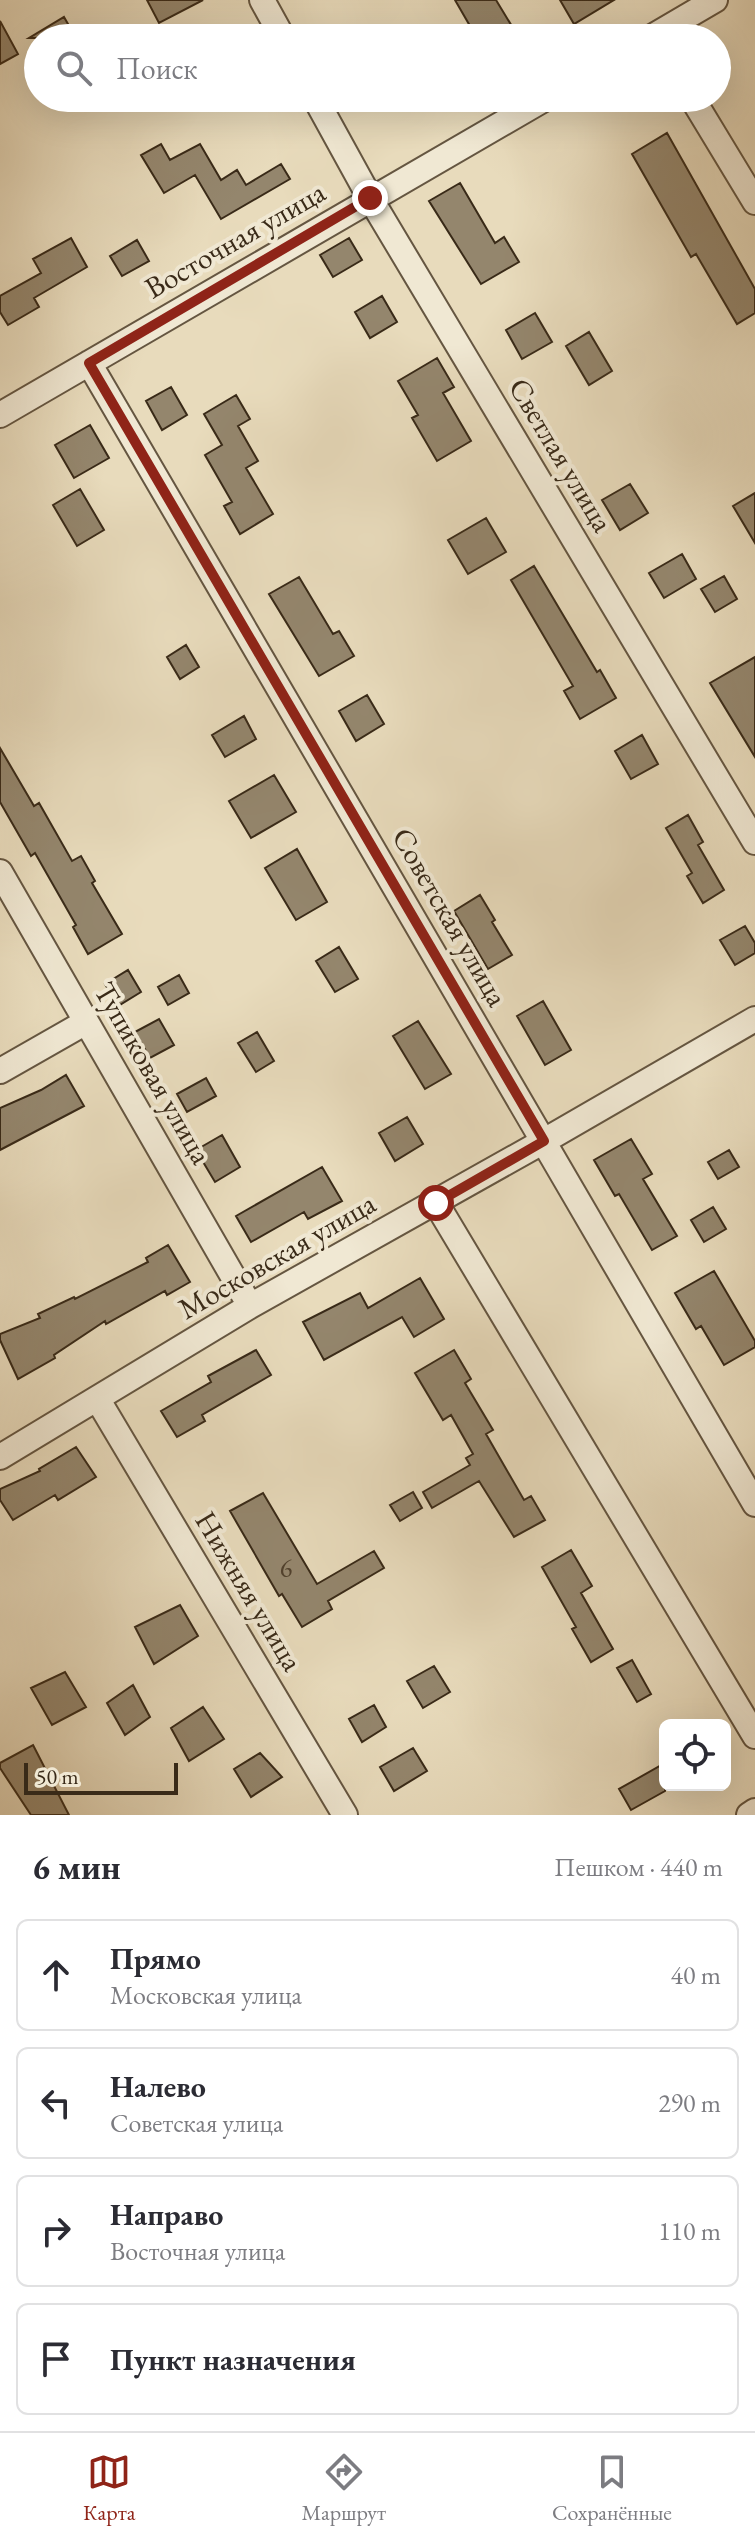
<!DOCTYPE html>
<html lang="ru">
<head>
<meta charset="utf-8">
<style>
	:root { --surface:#fff; --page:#f2f2f3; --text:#2b2b33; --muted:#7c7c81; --line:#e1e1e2; --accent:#8f2418 }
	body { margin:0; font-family:"EB Garamond",serif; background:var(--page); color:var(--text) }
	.controls { position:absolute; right:24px; bottom:24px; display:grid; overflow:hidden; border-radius:12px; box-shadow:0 8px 32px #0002 }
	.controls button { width:72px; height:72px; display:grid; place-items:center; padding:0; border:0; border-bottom:2px solid var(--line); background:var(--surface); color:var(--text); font:40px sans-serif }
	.scale { position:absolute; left:24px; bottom:20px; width:154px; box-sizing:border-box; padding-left:8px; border:4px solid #392a18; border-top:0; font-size:22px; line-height:28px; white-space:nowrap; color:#392a18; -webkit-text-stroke:6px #f0e8d3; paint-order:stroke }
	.stop { position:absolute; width:24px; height:24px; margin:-18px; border:6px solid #8f2418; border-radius:50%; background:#fff }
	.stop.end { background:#8f2418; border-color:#fff; box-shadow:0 2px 8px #0008 }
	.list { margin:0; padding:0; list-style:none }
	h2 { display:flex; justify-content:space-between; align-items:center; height:104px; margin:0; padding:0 32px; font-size:34px }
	h2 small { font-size:26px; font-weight:400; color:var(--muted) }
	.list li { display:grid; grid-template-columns:52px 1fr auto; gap:24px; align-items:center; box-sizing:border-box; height:112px; margin:0 16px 16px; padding:0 16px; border:2px solid var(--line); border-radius:12px }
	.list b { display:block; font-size:30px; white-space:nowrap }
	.list p { margin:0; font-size:26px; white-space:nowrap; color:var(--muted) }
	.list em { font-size:26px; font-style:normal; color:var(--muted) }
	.icon { flex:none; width:44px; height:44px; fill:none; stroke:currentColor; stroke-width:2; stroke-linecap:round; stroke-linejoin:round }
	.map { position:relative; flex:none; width:755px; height:1815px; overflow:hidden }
	.search { position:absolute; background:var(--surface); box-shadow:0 8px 32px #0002; left:24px; right:24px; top:24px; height:88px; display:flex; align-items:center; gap:20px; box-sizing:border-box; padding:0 28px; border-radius:44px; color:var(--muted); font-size:30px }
	.sheet { height:616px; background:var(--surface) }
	nav { display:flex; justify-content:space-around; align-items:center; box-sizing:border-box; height:112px; border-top:2px solid var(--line); background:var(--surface); font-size:22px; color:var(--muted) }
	nav a { display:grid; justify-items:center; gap:4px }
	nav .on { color:var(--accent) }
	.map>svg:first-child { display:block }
</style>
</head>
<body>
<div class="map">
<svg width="755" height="1815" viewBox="0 0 755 1815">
	<rect width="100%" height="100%" fill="#e8dbbc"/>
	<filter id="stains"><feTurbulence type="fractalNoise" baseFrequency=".0025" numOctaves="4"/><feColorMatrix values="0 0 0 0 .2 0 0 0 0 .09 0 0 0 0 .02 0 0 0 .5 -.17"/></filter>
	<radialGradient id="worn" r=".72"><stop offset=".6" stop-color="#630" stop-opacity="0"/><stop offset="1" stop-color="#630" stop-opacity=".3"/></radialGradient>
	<path fill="#94866d" stroke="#392a18" stroke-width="2" d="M 147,0 L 203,0 L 159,23 Z
		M 455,0 L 496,0 L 513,28 L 495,38 L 449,38 L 470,26 Z
		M 560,0 L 614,0 L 574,24 Z
		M 64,17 L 76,38 L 29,38 Z
		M 0,21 L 18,54 L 0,64 Z
		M 667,133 L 755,289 L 755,313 L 737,324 L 696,254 L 691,257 L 632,154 Z
		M 161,144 L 170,160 L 200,144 L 221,180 L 237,170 L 246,185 L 281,164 L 290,179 L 221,219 L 195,175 L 164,193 L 141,155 Z
		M 460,183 L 495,243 L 504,237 L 519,262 L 481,284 L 429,201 Z
		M 71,238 L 87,267 L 34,298 L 39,307 L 8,325 L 0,312 L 0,296 L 41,273 L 33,259 Z
		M 349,238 L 362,260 L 333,277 L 320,255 Z
		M 137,240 L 149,261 L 122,276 L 110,256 Z
		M 382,296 L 397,322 L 370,338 L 355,312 Z
		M 535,313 L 552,342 L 522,359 L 506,330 Z
		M 589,332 L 612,371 L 589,385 L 566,346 Z
		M 437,358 L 454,387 L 443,393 L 471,441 L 437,461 L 412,418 L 418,415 L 398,381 Z
		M 171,387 L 187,415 L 162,430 L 146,401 Z
		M 236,395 L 250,419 L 238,426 L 258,461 L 246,468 L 273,514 L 240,534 L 224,506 L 232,502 L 205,455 L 222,445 L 204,414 Z
		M 90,425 L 109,458 L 74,478 L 55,445 Z
		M 630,484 L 648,513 L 620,530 L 602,500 Z
		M 80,489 L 104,530 L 77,546 L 53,505 Z
		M 755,493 L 755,543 L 733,506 Z
		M 486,518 L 506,552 L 468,574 L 448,540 Z
		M 682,554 L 696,579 L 664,598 L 649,573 Z
		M 534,566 L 597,672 L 600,670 L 616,698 L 580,719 L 564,691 L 573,686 L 511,580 Z
		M 724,576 L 737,599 L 715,612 L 701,589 Z
		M 299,577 L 333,634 L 339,631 L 354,656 L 319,676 L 269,594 Z
		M 186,645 L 199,667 L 180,679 L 167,657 Z
		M 755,657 L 755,757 L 710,683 Z
		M 367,695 L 384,724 L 356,741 L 339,711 Z
		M 244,716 L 256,739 L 225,757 L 212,735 Z
		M 642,735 L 658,764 L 631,779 L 615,751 Z
		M 0,748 L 34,806 L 39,803 L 72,861 L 81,856 L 95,881 L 92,883 L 122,934 L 88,954 L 73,927 L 76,925 L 35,853 L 31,856 L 0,802 Z
		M 274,775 L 296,812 L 251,838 L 229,801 Z
		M 688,815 L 703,842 L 698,845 L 724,890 L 703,903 L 687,876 L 692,873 L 666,828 Z
		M 297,849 L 327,902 L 296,920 L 265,868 Z
		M 480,895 L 495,920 L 492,922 L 512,955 L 488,969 L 454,911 Z
		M 745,926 L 755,943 L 755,953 L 735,965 L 720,940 Z
		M 339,947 L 358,979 L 335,992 L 316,961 Z
		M 128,970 L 141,992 L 118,1006 L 105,984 Z
		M 179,975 L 189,993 L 168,1005 L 158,987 Z
		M 543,1001 L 571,1050 L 545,1065 L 517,1016 Z
		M 159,1019 L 174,1045 L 150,1058 L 135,1032 Z
		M 418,1021 L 451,1074 L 425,1089 L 393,1036 Z
		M 257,1032 L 274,1061 L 256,1072 L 238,1043 Z
		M 66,1075 L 84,1106 L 0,1150 L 0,1108 L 41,1090 Z
		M 206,1078 L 216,1096 L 187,1112 L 177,1094 Z
		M 407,1117 L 423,1144 L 395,1161 L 379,1133 Z
		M 222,1135 L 240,1167 L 215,1182 L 196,1150 Z
		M 631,1139 L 652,1174 L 643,1179 L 677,1236 L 652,1250 L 619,1194 L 615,1196 L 594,1160 Z
		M 729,1150 L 739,1167 L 718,1179 L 708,1162 Z
		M 322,1167 L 342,1201 L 308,1219 L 304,1212 L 251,1242 L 236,1216 Z
		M 713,1207 L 726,1229 L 704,1242 L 691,1220 Z
		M 168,1245 L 190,1282 L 167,1295 L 165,1291 L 106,1324 L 105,1321 L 54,1355 L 55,1358 L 18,1379 L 0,1340 L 0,1334 L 40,1318 L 38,1314 L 74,1297 L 75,1299 L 148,1262 L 146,1258 Z
		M 714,1271 L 755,1341 L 755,1347 L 724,1365 L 701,1326 L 696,1329 L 675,1293 Z
		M 420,1278 L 444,1319 L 414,1337 L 402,1317 L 324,1360 L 303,1322 L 360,1293 L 368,1308 Z
		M 256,1350 L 271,1375 L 202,1415 L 205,1421 L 177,1437 L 161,1411 L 211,1382 L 208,1376 Z
		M 454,1350 L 471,1379 L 465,1383 L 493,1430 L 486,1434 L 524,1500 L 531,1496 L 545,1520 L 514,1537 L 479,1481 L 432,1508 L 423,1492 L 470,1465 L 466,1458 L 473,1454 L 451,1415 L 443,1420 L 415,1373 Z
		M 76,1447 L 96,1477 L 58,1500 L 55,1495 L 13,1520 L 0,1500 L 0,1489 L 40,1471 L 39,1469 Z
		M 413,1492 L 422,1508 L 400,1521 L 390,1505 Z
		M 263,1493 L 317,1584 L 374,1551 L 384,1568 L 328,1601 L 332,1609 L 302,1627 L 282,1594 L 279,1596 L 230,1511 Z
		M 571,1550 L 592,1586 L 581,1593 L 613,1649 L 591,1662 L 572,1629 L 576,1627 L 542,1567 Z
		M 180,1605 L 198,1636 L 154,1664 L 135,1627 Z
		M 632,1660 L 651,1694 L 637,1702 L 617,1668 Z
		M 434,1666 L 450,1692 L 423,1708 L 407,1681 Z
		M 65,1672 L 86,1707 L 52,1725 L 31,1688 Z
		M 133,1685 L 150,1717 L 125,1735 L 107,1703 Z
		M 374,1705 L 386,1727 L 362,1742 L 349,1719 Z
		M 203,1707 L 224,1739 L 189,1761 L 171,1728 Z
		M 33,1745 L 69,1815 L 31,1815 L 0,1768 L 0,1763 Z
		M 413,1748 L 427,1771 L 394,1791 L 380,1767 Z
		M 260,1753 L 282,1777 L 251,1797 L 234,1769 Z
		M 665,1763 L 665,1791 L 631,1810 L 619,1789 Z"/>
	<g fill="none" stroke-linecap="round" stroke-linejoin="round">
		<defs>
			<path id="minor" d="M 262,0 L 283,38
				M 650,38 L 715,0
				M 315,98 L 370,198 L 755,842
				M 692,98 L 755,202
				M 89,363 L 755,1504
				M 0,415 L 546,98
				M 0,872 L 250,1306
				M 0,1071 L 86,1022
				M 436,1203 L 755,1736
				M 98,1400 L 345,1815
				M 0,1457 L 250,1306 L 544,1141 L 755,1019
				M 749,1815 L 755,1811"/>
		</defs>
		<use href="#minor" stroke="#655641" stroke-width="28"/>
		<use href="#minor" stroke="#f0e8d3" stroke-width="24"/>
	</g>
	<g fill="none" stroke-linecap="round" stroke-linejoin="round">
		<path stroke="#8f2418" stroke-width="10" d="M 370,198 L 89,363 L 544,1141 L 436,1203"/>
	</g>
	<g text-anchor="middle" stroke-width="8" stroke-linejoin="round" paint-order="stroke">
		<g font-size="26" fill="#50412d">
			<text x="286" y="1577">6</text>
		</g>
		<g font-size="30" fill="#392a18" stroke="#f0e8d3">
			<text transform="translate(235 240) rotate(-30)" y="10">Восточная улица</text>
			<text transform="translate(561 455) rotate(59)" y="10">Светлая улица</text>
			<text transform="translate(450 917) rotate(60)" y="10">Советская улица</text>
			<text transform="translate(153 1073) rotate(60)" y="10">Тупиковая улица</text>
			<text transform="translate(277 1256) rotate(-30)" y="10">Московская улица</text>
			<text transform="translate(249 1591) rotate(59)" y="10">Нижняя улица</text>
		</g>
	</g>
	<rect width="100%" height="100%" filter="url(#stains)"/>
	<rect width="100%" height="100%" fill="url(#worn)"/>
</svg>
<div class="controls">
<button><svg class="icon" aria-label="locate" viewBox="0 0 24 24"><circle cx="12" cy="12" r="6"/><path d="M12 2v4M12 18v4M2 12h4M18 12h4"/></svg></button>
</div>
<div class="scale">50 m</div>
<div class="stop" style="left:436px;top:1203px"></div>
<div class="stop end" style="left:370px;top:198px"></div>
<div class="search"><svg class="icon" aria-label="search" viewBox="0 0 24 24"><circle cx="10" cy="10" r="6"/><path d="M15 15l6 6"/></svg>Поиск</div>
</div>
<section class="sheet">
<h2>6 мин<small>Пешком · 440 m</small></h2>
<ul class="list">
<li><svg class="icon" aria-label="ahead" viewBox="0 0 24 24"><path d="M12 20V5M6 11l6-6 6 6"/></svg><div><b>Прямо</b><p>Московская улица</p></div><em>40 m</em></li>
<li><svg class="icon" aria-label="left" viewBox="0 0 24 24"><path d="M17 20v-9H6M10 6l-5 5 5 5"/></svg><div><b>Налево</b><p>Советская улица</p></div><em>290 m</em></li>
<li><svg class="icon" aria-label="right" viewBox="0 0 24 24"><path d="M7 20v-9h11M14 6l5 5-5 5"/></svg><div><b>Направо</b><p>Восточная улица</p></div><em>110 m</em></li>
<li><svg class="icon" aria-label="arrive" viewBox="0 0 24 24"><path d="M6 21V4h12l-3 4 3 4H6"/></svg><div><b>Пункт назначения</b></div></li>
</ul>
</section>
<nav>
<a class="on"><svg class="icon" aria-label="map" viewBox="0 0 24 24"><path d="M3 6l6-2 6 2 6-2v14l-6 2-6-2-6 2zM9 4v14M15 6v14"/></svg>Карта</a>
<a><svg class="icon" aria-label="directions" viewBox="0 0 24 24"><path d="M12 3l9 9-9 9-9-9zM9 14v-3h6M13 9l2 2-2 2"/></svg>Маршрут</a>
<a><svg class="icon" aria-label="saved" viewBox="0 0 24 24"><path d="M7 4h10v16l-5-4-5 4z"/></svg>Сохранённые</a>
</nav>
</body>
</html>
